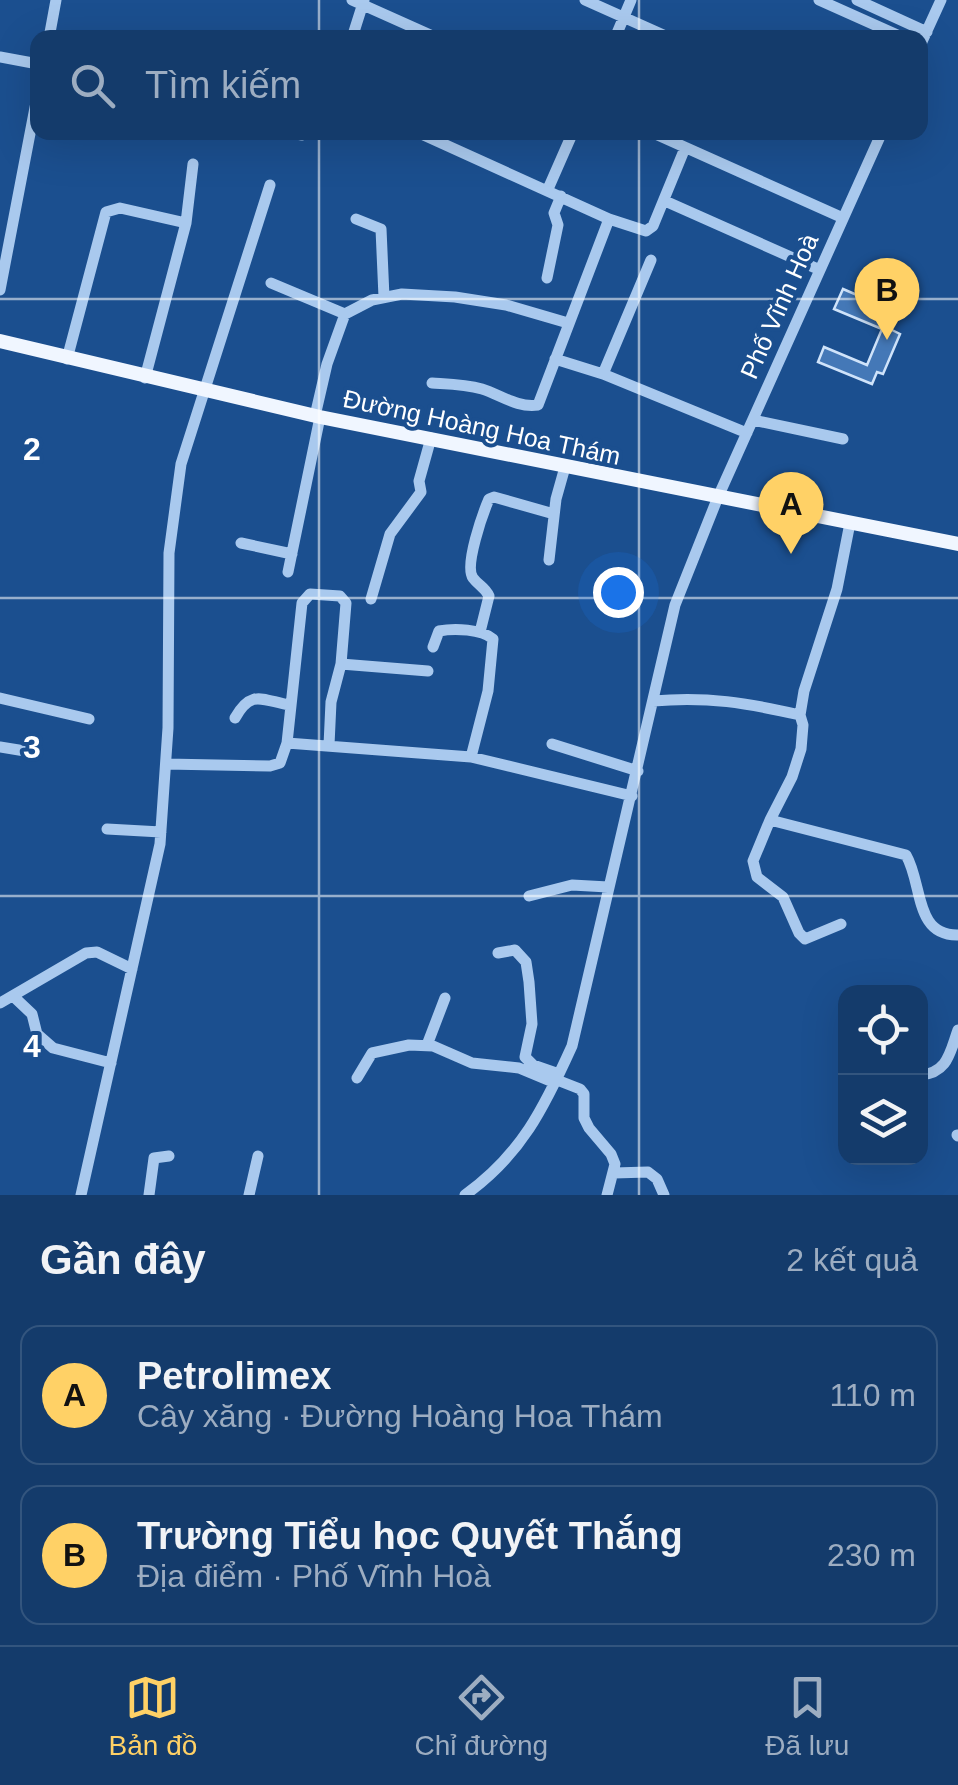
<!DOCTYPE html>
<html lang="vi">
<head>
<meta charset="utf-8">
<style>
	:root { --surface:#143b6b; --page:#214673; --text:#f1f3f6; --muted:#9dadc1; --line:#33557e; --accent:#ffd166 }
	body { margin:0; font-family:Helvetica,sans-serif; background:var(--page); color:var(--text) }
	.controls { position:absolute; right:30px; bottom:30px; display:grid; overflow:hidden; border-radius:20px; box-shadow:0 10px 40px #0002 }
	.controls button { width:90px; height:90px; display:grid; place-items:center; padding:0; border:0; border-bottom:2px solid var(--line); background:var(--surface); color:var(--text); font:50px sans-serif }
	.you { position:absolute; left:618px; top:592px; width:35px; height:35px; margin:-25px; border:8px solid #fff; border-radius:50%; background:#1a73e8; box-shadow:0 0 0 15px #1a73e833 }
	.badge { display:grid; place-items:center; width:65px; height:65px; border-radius:50%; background:var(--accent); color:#111; font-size:32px; font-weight:700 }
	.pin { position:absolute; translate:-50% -82px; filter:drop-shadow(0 2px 5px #0008) }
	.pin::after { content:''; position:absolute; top:52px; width:35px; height:30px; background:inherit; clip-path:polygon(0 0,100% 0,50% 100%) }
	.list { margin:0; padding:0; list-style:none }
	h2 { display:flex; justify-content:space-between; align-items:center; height:130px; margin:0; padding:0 40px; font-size:42px }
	h2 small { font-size:32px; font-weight:400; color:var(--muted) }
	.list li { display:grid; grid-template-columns:65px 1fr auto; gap:30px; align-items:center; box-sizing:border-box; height:140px; margin:0 20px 20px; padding:0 20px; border:2px solid var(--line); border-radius:20px }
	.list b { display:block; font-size:38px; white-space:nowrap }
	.list p { margin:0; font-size:32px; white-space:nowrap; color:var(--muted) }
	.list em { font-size:32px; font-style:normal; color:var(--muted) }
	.icon { flex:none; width:55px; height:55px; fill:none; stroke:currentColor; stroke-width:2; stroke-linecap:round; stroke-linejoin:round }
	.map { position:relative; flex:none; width:958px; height:1195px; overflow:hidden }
	.search { position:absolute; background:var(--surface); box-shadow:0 10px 40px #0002; left:30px; right:30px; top:30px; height:110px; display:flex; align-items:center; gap:25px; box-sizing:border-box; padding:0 35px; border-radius:20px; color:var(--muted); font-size:38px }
	.sheet { height:450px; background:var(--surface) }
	nav { display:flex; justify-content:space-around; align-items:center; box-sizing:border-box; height:140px; border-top:2px solid var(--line); background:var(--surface); font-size:28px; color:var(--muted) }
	nav a { display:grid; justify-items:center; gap:5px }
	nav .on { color:var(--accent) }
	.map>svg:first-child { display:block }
</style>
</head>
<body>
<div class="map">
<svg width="958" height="1195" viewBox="0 0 958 1195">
	<rect width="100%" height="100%" fill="#1b4f8f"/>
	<path fill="#4478b7" stroke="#cfe3fa" stroke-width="2.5" d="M 843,289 L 892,310 L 886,327 L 900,334 L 883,374 L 877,372 L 872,384 L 818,362 L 824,347 L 867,365 L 882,329 L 834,309 Z"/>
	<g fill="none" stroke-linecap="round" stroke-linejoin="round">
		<path stroke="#a9c9ee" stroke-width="11" d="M 352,0 L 437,38
			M 585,0 L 670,38
			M 819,0 L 904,38
			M 857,0 L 927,32
			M 49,38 L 56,0
			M 352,38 L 364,0
			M 615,38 L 631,0
			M 920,46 L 941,0
			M 0,57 L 38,64
			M 285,132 L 302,135 L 313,132
			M 417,132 L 609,219 L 646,231 L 653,226 L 685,148
			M 651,132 L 843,218
			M 548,189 L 573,132
			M 665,201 L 820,270
			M 356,219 L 381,229 L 384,297
			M 547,278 L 558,225 L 554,213 L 561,196
			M 271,283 L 345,314
			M 0,290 L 38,92
			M 67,359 L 106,212 L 120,208 L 186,223
			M 555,359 L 603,374 L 747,433
			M 603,374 L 651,260
			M 145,378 L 186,223 L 193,164
			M 432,383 C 449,384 465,384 482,389 C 501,395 517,408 538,405 L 609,219
			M 315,416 L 327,364 L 345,314 L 372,300 L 402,294 L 455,297 L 506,305 L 568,323
			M 753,420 L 843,439
			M 850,523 L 837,589 L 804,691 L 800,715 L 803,725 L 801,749 L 792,777 L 770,820 L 906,855 C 923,884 914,936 958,935
			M 241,543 L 292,554
			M 549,560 L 556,499 L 565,467
			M 288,572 L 320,417
			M 371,599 L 390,534 L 421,492 L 419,481 L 431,438
			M 480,632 L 489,596 C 485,587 479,586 473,578 C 464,566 483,513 489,499 L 494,497 L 554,514
			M 433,647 L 439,631 C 454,628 482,629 493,639 L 488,691 L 471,757
			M 341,664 L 428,671
			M 0,698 L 89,719
			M 653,701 C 707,696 747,703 800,715
			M 235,718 C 251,689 262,700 289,705
			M 287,743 L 471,757 L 632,796
			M 552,744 L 638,771
			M 0,747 L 31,752
			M 166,764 L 270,766 L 280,763 L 287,743 L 302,603 L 310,594 L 340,596 L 346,603 L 341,664 L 331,702 L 329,745
			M 770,820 L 753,861 L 757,877 L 783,897 L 799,933 L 805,939 L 841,924
			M 107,829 L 161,832
			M 529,896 L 572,885 L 608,887
			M 498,953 L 515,950 L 526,962 L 529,982 L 532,1024 L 525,1057 L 533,1065 L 559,1074
			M 13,996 L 32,1014 L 37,1034 L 53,1048 L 111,1063
			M 0,1003 L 86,953 L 97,952 L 132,969
			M 427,1045 L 445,998
			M 920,1075 C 948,1073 950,1052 958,1030
			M 357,1078 L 372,1053 L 409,1045 L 433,1046 L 472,1063 L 519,1068 L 555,1083
			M 557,1080 L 580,1089 L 584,1094 L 584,1118 L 589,1128 L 611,1154 L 615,1164 L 607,1195
			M 957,1135 L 958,1136
			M 614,1173 L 648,1172 L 657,1179 L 664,1195
			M 81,1195 L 160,844 L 168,728 L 169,553 L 181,464 L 270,185
			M 149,1195 L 154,1158 L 169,1156
			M 249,1195 L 258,1156
			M 465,1195 C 521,1155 544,1108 572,1046 L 675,605 L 718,497 L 882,132"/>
		<path stroke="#f0f6ff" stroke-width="14" d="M 0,341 L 320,417 L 958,544"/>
	</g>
	<path fill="none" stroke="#fff" stroke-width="2.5" stroke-opacity="0.55" d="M 319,0 L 319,38M 639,0 L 639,38M 319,132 L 319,1195M 639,132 L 639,1195M 0,299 L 958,299M 0,598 L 958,598M 0,896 L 958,896"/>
	<g text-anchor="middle" stroke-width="8" stroke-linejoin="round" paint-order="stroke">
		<g font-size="25" fill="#fff" stroke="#1b4f8f">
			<text transform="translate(779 306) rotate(-66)" y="9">Phố Vĩnh Hoà</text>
			<text transform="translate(482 427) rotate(12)" y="9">Đường Hoàng Hoa Thám</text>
		</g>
	</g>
	<g font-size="32" text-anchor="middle" font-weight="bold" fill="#fff" stroke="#1b4f8f" stroke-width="8" stroke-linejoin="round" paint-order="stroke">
		<text x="32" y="460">2</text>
		<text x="32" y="758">3</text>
		<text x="32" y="1057">4</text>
	</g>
</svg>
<div class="controls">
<button><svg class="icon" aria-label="locate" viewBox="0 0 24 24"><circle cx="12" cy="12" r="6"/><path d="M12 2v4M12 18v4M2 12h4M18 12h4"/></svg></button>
<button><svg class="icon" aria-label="layers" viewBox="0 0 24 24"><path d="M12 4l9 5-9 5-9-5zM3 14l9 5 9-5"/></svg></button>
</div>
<div class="you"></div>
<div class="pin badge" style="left:791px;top:554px">A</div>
<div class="pin badge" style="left:887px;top:340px">B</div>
<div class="search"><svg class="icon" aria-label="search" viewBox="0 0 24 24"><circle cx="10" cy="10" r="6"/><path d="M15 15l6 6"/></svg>Tìm kiếm</div>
</div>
<section class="sheet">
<h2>Gần đây<small>2 kết quả</small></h2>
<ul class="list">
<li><span class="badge">A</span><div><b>Petrolimex</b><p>Cây xăng · Đường Hoàng Hoa Thám</p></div><em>110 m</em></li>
<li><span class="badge">B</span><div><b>Trường Tiểu học Quyết Thắng</b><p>Địa điểm · Phố Vĩnh Hoà</p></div><em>230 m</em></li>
</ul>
</section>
<nav>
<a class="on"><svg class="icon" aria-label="map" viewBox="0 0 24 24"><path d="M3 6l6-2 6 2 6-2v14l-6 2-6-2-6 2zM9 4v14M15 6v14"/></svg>Bản đồ</a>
<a><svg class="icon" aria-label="directions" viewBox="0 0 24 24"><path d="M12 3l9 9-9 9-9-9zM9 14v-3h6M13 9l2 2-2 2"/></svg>Chỉ đường</a>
<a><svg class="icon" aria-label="saved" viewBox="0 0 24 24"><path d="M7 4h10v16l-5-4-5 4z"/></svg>Đã lưu</a>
</nav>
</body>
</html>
